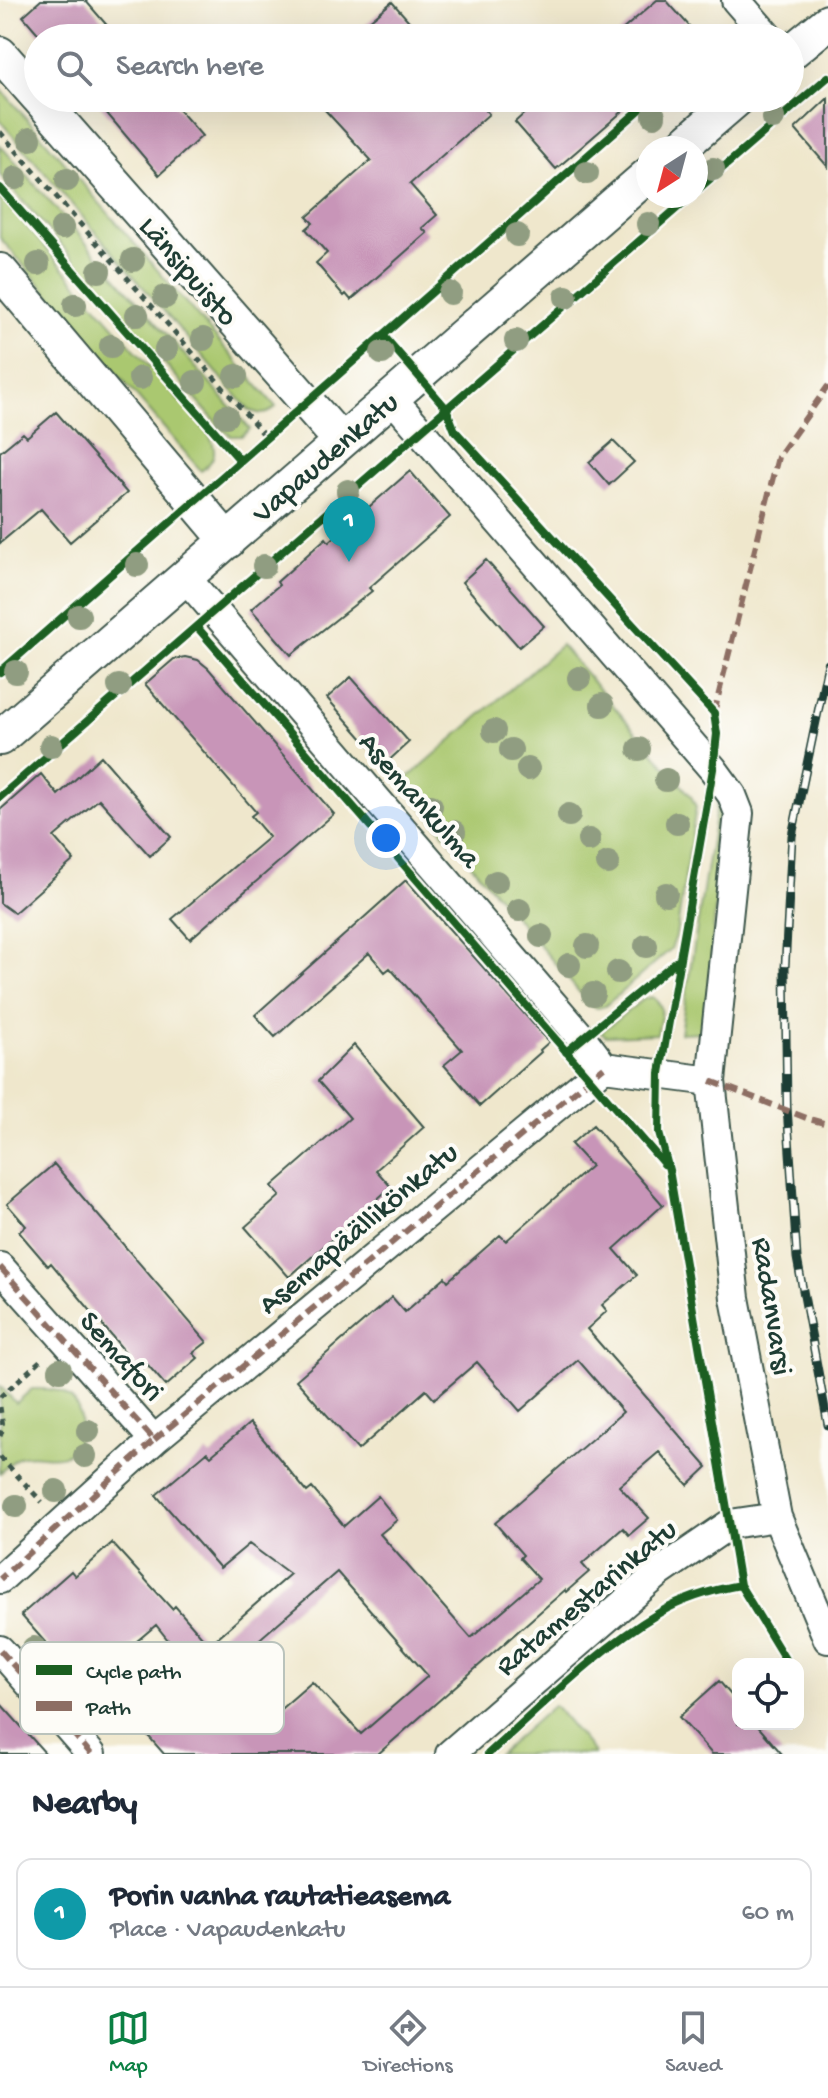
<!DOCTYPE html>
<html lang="en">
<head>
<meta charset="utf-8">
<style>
	:root { --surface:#fff; --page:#f2f2f3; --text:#1f2937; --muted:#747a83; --line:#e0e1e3; --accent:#0b8043 }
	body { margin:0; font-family:"Gochi Hand",sans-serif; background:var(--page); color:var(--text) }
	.controls { position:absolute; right:24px; bottom:24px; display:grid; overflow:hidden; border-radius:16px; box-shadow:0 8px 32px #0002 }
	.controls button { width:72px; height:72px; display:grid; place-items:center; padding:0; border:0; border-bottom:2px solid var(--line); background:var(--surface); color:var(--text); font:40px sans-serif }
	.compass { position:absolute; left:636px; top:136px; width:72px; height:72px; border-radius:50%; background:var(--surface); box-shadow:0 8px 32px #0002; rotate:216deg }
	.you { position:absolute; left:386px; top:838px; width:28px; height:28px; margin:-20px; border:6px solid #fff; border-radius:50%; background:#1a73e8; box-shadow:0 0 0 12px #1a73e833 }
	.badge { display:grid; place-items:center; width:52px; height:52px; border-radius:50%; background:var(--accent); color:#fff; font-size:26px; font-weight:700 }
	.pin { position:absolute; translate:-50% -66px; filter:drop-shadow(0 2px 4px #0008) }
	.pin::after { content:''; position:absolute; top:42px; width:28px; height:24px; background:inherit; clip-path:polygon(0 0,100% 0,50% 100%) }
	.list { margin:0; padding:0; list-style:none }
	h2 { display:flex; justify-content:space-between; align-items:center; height:104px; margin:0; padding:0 32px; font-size:34px }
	h2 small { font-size:26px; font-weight:400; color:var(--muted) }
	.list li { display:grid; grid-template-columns:52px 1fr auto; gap:24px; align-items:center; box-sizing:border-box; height:112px; margin:0 16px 16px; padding:0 16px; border:2px solid var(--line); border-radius:16px }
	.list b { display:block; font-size:30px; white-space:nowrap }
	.list p { margin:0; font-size:26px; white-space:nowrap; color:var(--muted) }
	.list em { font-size:26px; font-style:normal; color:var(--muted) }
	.icon { flex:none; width:44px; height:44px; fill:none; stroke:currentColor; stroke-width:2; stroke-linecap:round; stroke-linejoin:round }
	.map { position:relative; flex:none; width:828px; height:1754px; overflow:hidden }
	.search { position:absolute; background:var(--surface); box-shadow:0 8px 32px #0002; left:24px; right:24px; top:24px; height:88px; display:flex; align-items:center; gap:20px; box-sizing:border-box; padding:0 28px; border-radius:44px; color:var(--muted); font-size:30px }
	.sheet { height:232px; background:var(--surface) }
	nav { display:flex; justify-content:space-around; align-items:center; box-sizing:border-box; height:112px; border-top:2px solid var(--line); background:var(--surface); font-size:22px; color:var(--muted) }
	nav a { display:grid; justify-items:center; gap:4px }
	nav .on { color:var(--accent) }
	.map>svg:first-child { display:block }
</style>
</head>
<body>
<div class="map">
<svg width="828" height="1754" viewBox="0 0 828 1754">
	<rect width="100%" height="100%" fill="#fdfcf7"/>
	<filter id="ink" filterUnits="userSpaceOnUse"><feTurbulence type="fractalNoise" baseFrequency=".0125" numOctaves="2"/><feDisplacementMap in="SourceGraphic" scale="16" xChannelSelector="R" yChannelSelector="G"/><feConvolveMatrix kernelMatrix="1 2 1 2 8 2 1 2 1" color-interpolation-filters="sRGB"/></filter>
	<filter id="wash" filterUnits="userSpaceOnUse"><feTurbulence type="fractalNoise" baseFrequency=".006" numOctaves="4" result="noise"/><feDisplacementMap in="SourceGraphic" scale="32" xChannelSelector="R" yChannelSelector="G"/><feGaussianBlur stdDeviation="1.8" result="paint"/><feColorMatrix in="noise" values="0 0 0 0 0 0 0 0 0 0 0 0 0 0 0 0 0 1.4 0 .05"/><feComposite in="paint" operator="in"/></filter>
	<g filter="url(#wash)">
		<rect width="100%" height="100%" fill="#efe7cc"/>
		<path fill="#aac870" stroke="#648252" stroke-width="2" d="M 0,88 L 276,407 C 266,416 261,415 249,410 L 0,121 Z
			M 0,145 L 250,429 L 242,436 L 231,436 L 221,428 L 0,175 Z
			M 0,196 L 208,433 C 218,450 216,460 201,471 L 0,238 Z
			M 561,645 L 691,796 L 696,807 L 676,936 L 671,949 L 605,1006 L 598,1008 L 591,1006 L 402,783 Z
			M 717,803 L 722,818 L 706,1027 L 703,1032 L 680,1033 Z
			M 652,997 C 667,1005 660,1020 657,1034 L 606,1036 L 601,1032 L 643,999 Z
			M 0,1386 L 16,1403 L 32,1389 C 48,1389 62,1388 73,1401 C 80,1409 81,1420 80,1430 C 72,1473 41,1449 19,1457 C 13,1460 5,1469 0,1473 Z
			M 554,1705 L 595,1754 L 499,1754 Z"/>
		<g id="blocks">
			<path fill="#c895b8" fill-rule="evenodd" d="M 41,0 L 85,0 L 118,38 L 42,38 L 23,16 Z
				M 657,0 L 666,0 L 700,38 L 613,38 Z
				M 392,2 L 424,38 L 349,38 Z
				M 94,98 L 169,98 L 202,136 L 159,175 Z
				M 338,98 L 475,98 L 489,114 L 410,184 L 437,215 L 422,228 L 427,233 L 351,300 L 346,294 L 344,296 L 316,263 L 327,253 L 306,229 L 313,223 L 307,217 L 371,160 L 325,110 Z
				M 541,98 L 638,98 L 556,169 L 515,122 Z
				M 828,98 L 828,167 L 795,129 Z
				M 56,412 L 127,493 L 70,542 L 41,509 L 0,543 L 0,452 L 23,433 L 27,437 Z
				M 613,441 L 634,462 L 609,485 L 589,462 Z
				M 410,471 L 450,517 L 369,588 L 372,591 L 291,655 L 251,609 L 279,585 L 277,582 L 326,538 L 329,542 Z
				M 486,560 L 544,626 L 519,647 L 462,582 Z
				M 185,657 L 198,660 L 208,668 L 334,814 L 190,939 L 172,919 L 269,837 L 251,816 L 256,812 L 145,684 L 174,659 Z
				M 351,677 L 409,742 L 385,764 L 327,698 Z
				M 101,756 L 171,837 L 150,856 L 99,799 L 54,837 L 74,860 L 14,913 L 0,903 L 0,810 L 41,774 L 58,795 Z
				M 406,880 L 549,1042 L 540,1050 L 541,1052 L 480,1106 L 444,1065 L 462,1050 L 390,968 L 385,972 L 369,953 L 275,1037 L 255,1015 Z
				M 354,1045 L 424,1127 L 376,1170 L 391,1187 L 289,1277 L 245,1227 L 280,1196 L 272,1186 L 350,1118 L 318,1081 Z
				M 593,1125 L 663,1205 L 614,1249 L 637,1275 L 602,1305 L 607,1311 L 587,1329 L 707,1467 L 688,1485 L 659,1452 L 619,1486 L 649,1518 L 629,1535 L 623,1528 L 582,1564 L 589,1572 L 566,1592 L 565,1590 L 378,1754 L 164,1754 L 130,1715 L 187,1664 L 156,1625 L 84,1686 L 21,1615 L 71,1571 L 75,1576 L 112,1543 L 172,1609 L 175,1606 L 209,1645 L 290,1574 L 249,1544 L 220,1568 L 156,1495 L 207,1452 L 211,1456 L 250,1423 L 307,1492 L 312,1488 L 344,1526 L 378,1496 L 397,1520 L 380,1534 L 471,1638 L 539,1579 L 520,1558 L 523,1555 L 495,1523 L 623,1412 L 578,1360 L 520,1411 L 477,1362 L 434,1399 L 426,1390 L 358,1450 L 296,1380 L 392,1297 L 405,1312 L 445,1277 L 448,1281 L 500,1235 L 506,1241 L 591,1166 L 571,1144 ZM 337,1572 L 428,1676 L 361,1734 L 312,1682 L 268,1720 L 261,1712 L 246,1725 L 209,1683 Z
				M 54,1164 L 207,1342 L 193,1353 L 198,1358 L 166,1386 L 147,1364 L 140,1370 L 51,1263 L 48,1266 L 19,1232 L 26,1226 L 7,1204 Z
				M 719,1681 L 738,1703 L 738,1724 L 756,1724 L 782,1754 L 712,1754 L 679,1717 Z
				M 0,1703 L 46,1754 L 0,1754 Z"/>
		</g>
	</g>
	<g filter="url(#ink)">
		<use href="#blocks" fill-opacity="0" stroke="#3e564b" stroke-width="2"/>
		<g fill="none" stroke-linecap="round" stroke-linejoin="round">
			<defs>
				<path id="minor" d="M 736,0 L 769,38
					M 391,397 L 713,769 L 732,795 L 739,813 L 711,1081
					M 186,578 L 582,1038 L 604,1067
					M 604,1067 L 711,1081 L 735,1298 L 777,1517 L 828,1639
					M 0,1267 L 154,1440 L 0,1579
					M 154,1440 L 604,1067
					M 0,1650 L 91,1754
					M 450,1754 L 660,1572 L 730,1524 L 777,1517"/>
				<path id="tertiary" d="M 790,53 L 828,22
					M 0,54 L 38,97
					M 39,98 L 341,441
					M 680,148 L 738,98
					M 0,271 L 228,541
					M 0,738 L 648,175"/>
			</defs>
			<use href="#minor" stroke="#3e564b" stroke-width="32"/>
			<use href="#tertiary" stroke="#3e564b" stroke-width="38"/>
			<path stroke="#3e564b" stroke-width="5" stroke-dasharray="6 6" stroke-linecap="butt" d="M 0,132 L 266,437
				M 0,1397 L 42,1359
				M 0,1407 L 3,1428 L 0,1436
				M 0,1457 L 42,1502"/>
			<use href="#minor" stroke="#fff" stroke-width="28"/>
			<use href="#tertiary" stroke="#fff" stroke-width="34"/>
			<defs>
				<path id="rail" d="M 828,664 L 792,836 L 785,968 L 787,1107 L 797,1258 L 828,1425"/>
			</defs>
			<use href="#rail" stroke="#1f3d34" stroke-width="9"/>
			<use href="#rail" stroke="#fdfcf7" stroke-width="6" stroke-dasharray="18" stroke-linecap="butt"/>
			<path stroke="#8d6e63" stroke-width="6" stroke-dasharray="12 6" stroke-linecap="butt" d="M 714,713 L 778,457 L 828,386
				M 711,1081 L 809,1119 L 828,1124
				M 0,1267 L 154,1440 L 0,1579
				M 154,1440 L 604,1067
				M 0,1650 L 91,1754"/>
			<defs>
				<path id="cycleway" d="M 0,188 L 240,460
					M 696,191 L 828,77
					M 383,335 L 446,408 L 455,431 L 714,713 L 717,734 L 713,769 L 660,1073 L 659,1133 L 669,1170 L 740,1585 L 788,1664
					M 197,627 L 664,1164
					M 0,672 L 653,98
					M 0,797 L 691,196
					M 566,1052 L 679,959
					M 488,1754 C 542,1706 596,1650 659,1613 C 684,1598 712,1590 740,1585"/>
			</defs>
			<use href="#cycleway" stroke="#fdfcf7" stroke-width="13"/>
			<use href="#cycleway" stroke="#1b5e20" stroke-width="8"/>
		</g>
		<g fill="#909d81">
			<circle cx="654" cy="116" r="12"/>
			<circle cx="773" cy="118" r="12"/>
			<circle cx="30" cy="139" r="12"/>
			<circle cx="713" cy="169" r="12"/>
			<circle cx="587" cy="173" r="12"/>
			<circle cx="16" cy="178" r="12"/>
			<circle cx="67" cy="180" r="12"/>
			<circle cx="648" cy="224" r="12"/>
			<circle cx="62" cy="228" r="12"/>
			<circle cx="517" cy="235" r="12"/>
			<circle cx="133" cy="260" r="12"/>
			<circle cx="38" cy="264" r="12"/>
			<circle cx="99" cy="271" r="12"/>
			<circle cx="450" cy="293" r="12"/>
			<circle cx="165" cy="297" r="12"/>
			<circle cx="566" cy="297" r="12"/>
			<circle cx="75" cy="305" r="12"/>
			<circle cx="137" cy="315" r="12"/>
			<circle cx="203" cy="339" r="12"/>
			<circle cx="516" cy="341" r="12"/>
			<circle cx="111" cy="346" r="12"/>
			<circle cx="166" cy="349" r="12"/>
			<circle cx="382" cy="353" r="12"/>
			<circle cx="236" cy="376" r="12"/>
			<circle cx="140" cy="378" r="12"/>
			<circle cx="195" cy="382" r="12"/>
			<circle cx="226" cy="416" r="12"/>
			<circle cx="348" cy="491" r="12"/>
			<circle cx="137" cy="565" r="12"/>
			<circle cx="264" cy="566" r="12"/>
			<circle cx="79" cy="616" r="12"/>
			<circle cx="16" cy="672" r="12"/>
			<circle cx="579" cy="678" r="12"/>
			<circle cx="119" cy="686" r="12"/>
			<circle cx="602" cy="705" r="12"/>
			<circle cx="494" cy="731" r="12"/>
			<circle cx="51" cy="746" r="12"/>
			<circle cx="639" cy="749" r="12"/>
			<circle cx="511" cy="750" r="12"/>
			<circle cx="528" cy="769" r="12"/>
			<circle cx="666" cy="780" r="12"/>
			<circle cx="431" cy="806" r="12"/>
			<circle cx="569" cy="815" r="12"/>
			<circle cx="677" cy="823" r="12"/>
			<circle cx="454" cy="832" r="12"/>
			<circle cx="589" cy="840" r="12"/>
			<circle cx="608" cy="863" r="12"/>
			<circle cx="496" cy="882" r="12"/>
			<circle cx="666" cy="894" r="12"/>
			<circle cx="519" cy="910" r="12"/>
			<circle cx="541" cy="936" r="12"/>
			<circle cx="587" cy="946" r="12"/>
			<circle cx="646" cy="946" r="12"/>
			<circle cx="569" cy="965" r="12"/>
			<circle cx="618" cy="972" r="12"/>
			<circle cx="593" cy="994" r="12"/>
			<circle cx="60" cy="1370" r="12"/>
			<circle cx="88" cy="1431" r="12"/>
			<circle cx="85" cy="1456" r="12"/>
			<circle cx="56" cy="1491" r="12"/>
			<circle cx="16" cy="1506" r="12"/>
			<circle cx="34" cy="1648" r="12"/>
		</g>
	</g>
	<g text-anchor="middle" stroke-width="8" stroke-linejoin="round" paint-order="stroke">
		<g font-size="30" fill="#1f3d34" stroke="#fdfcf7">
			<text transform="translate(190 270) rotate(49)" y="10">Länsipuisto</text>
			<text transform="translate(324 456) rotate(-41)" y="10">Vapaudenkatu</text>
			<text transform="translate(421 799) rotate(49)" y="10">Asemankulma</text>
			<text transform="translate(357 1227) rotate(-40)" y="10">Asemapäällikönkatu</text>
			<text transform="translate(774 1306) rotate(81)" y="10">Radanvarsi</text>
			<text transform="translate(123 1355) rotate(48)" y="10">Semafori</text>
			<text transform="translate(585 1596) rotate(-40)" y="10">Ratamestarinkatu</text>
		</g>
	</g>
	<rect x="20" y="1642" width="264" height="92" rx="12" fill="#fdfcf7" stroke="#bac3bc" stroke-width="2"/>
	<rect x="36" y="1665" width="36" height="10" fill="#1b5e20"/>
	<rect x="36" y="1701" width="36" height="10" fill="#8d6e63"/>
	<g font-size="22" fill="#1f3d34">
		<text x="86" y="1678">Cycle path</text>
		<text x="86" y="1714">Path</text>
	</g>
</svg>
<div class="controls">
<button><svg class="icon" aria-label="locate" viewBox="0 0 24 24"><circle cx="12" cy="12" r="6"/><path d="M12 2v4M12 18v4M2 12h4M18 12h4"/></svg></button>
</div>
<svg class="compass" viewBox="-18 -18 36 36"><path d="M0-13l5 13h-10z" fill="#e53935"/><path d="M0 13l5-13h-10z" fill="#747a83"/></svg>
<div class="you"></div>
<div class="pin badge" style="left:349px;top:562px;background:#0f9aa8">1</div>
<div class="search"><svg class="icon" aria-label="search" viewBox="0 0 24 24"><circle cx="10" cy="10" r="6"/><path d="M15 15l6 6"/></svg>Search here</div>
</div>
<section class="sheet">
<h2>Nearby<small></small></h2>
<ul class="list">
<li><span class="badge" style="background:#0f9aa8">1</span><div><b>Porin vanha rautatieasema</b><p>Place · Vapaudenkatu</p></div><em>60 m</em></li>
</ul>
</section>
<nav>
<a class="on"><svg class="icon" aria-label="map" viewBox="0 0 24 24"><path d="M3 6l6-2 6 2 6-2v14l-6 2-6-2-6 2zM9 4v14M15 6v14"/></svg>Map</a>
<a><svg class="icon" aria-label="directions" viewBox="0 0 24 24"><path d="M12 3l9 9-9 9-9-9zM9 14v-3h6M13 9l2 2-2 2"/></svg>Directions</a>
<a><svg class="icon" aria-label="saved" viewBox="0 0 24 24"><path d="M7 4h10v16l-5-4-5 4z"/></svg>Saved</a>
</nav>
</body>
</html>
